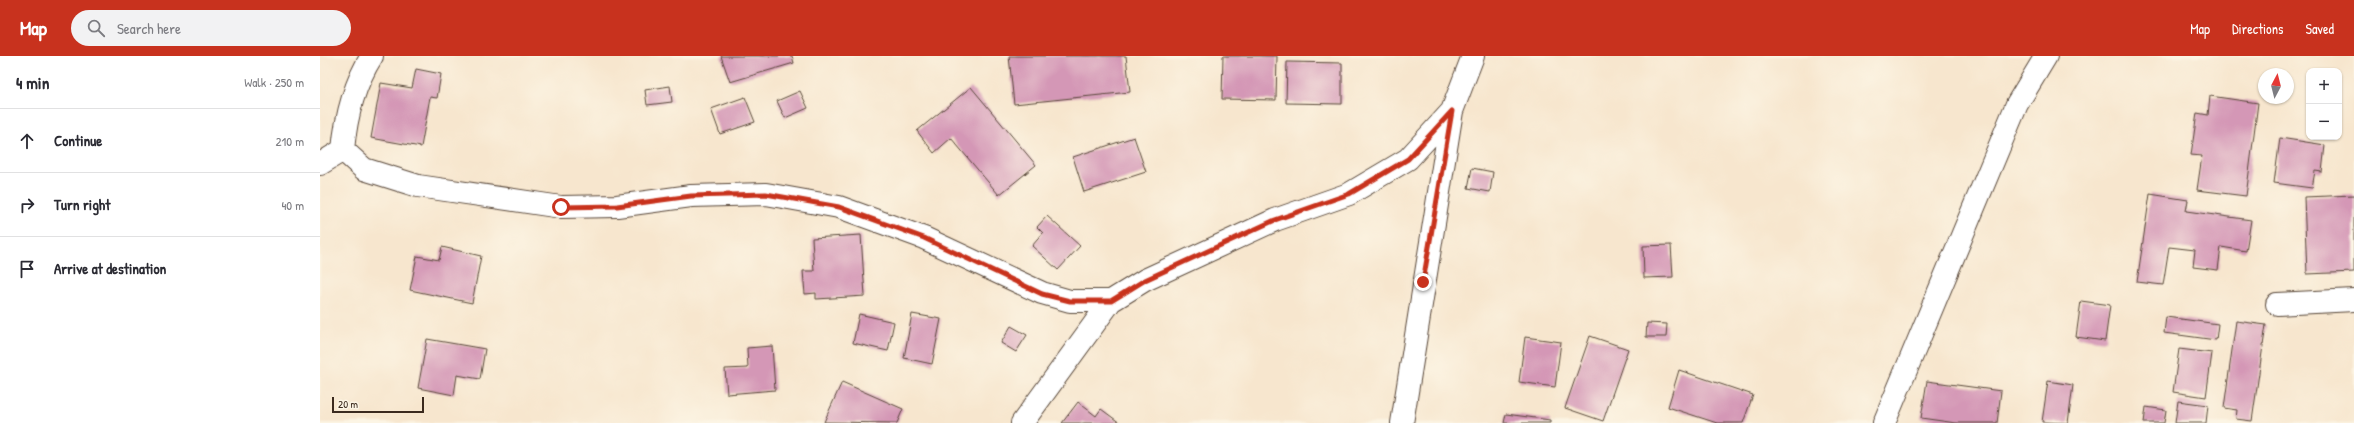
<!DOCTYPE html>
<html lang="en">
<head>
<meta charset="utf-8">
<style>
	:root { --surface:#fff; --page:#f2f2f3; --text:#2b2b33; --muted:#7c7c81; --line:#e1e1e2; --accent:#c8321e }
	body { margin:0; font-family:"Patrick Hand",sans-serif; background:var(--page); color:var(--text) }
	.controls { position:absolute; right:12px; top:12px; display:grid; overflow:hidden; border-radius:8px; box-shadow:0 1px 3px #0004 }
	.controls button { width:36px; height:36px; display:grid; place-items:center; padding:0; border:0; border-bottom:1px solid var(--line); background:var(--surface); color:var(--text); font:20px sans-serif }
	.compass { position:absolute; left:1938px; top:12px; width:36px; height:36px; border-radius:50%; background:var(--surface); box-shadow:0 1px 3px #0004; rotate:7deg }
	.scale { position:absolute; left:12px; bottom:10px; width:92px; box-sizing:border-box; padding-left:4px; border:2px solid #3b2a1e; border-top:0; font-size:11px; line-height:14px; white-space:nowrap; color:#3b2a1e; -webkit-text-stroke:3px #fcf5e5; paint-order:stroke }
	.stop { position:absolute; width:12px; height:12px; margin:-9px; border:3px solid #c8321e; border-radius:50%; background:#fff }
	.stop.end { background:#c8321e; border-color:#fff; box-shadow:0 1px 4px #0008 }
	.list { margin:0; padding:0; list-style:none }
	h2 { display:flex; justify-content:space-between; align-items:center; height:52px; margin:0; padding:0 16px; font-size:17px }
	h2 small { font-size:13px; font-weight:400; color:var(--muted) }
	.list li { display:grid; grid-template-columns:26px 1fr auto; gap:12px; align-items:center; box-sizing:border-box; height:64px; padding:0 16px; border-top:1px solid var(--line) }
	.list b { display:block; font-size:15px; white-space:nowrap }
	.list em { font-size:13px; font-style:normal; color:var(--muted) }
	.icon { flex:none; width:22px; height:22px; fill:none; stroke:currentColor; stroke-width:2; stroke-linecap:round; stroke-linejoin:round }
	.map { position:relative; flex:none; width:2034px; height:367px; overflow:hidden }
	header { display:flex; align-items:center; gap:24px; box-sizing:border-box; height:56px; padding:0 20px; background:var(--accent); color:#fff }
	header strong { font-size:19px }
	nav { display:flex; gap:22px; margin-inline-start:auto; font-size:14px }
	.search { width:280px; height:36px; background:var(--page); display:flex; align-items:center; gap:10px; box-sizing:border-box; padding:0 14px; border-radius:22px; color:var(--muted); font-size:15px }
	main { display:flex }
	aside { flex:1; background:var(--surface) }
	.map>svg:first-child { display:block }
</style>
</head>
<body>
<header>
<strong>Map</strong>
<div class="search"><svg class="icon" aria-label="search" viewBox="0 0 24 24"><circle cx="10" cy="10" r="6"/><path d="M15 15l6 6"/></svg>Search here</div>
<nav><a>Map</a><a>Directions</a><a>Saved</a></nav>
</header>
<main>
<aside>
<h2>4 min<small>Walk · 250 m</small></h2>
<ul class="list">
<li><svg class="icon" aria-label="ahead" viewBox="0 0 24 24"><path d="M12 20V5M6 11l6-6 6 6"/></svg><div><b>Continue</b></div><em>210 m</em></li>
<li><svg class="icon" aria-label="right" viewBox="0 0 24 24"><path d="M7 20v-9h11M14 6l5 5-5 5"/></svg><div><b>Turn right</b></div><em>40 m</em></li>
<li><svg class="icon" aria-label="arrive" viewBox="0 0 24 24"><path d="M6 21V4h12l-3 4 3 4H6"/></svg><div><b>Arrive at destination</b></div></li>
</ul>
</aside>
<div class="map">
<svg width="2034" height="367" viewBox="0 0 2034 367">
	<rect width="100%" height="100%" fill="#fcf5e5"/>
	<filter id="ink" filterUnits="userSpaceOnUse"><feTurbulence type="fractalNoise" baseFrequency=".025" numOctaves="2"/><feDisplacementMap in="SourceGraphic" scale="8" xChannelSelector="R" yChannelSelector="G"/><feConvolveMatrix kernelMatrix="1 2 1 2 8 2 1 2 1" color-interpolation-filters="sRGB"/></filter>
	<filter id="wash" filterUnits="userSpaceOnUse"><feTurbulence type="fractalNoise" baseFrequency=".012" numOctaves="4" result="noise"/><feDisplacementMap in="SourceGraphic" scale="16" xChannelSelector="R" yChannelSelector="G"/><feGaussianBlur stdDeviation="0.9" result="paint"/><feColorMatrix in="noise" values="0 0 0 0 0 0 0 0 0 0 0 0 0 0 0 0 0 1.4 0 .05"/><feComposite in="paint" operator="in"/></filter>
	<g filter="url(#wash)">
		<rect width="100%" height="100%" fill="#f7e6ce"/>
		<g id="blocks">
			<path fill="#d497b6" d="M 401,0 L 472,0 L 474,7 L 410,26 Z
				M 689,0 L 806,0 L 810,36 L 694,48 Z
				M 903,0 L 957,0 L 956,44 L 902,43 Z
				M 967,6 L 1022,7 L 1022,48 L 966,47 Z
				M 96,13 L 121,18 L 117,42 L 110,41 L 101,91 L 51,82 L 61,27 L 92,32 Z
				M 350,30 L 352,46 L 327,49 L 325,34 Z
				M 651,31 L 716,109 L 679,139 L 631,82 L 614,97 L 597,75 Z
				M 480,35 L 488,52 L 465,62 L 457,45 Z
				M 1890,40 L 1938,47 L 1926,140 L 1877,134 L 1882,100 L 1871,99 L 1877,57 L 1888,59 Z
				M 425,41 L 435,66 L 400,78 L 391,53 Z
				M 814,81 L 826,116 L 764,136 L 753,101 Z
				M 1960,82 L 2005,89 L 2002,116 L 1995,115 L 1992,132 L 1954,127 Z
				M 1152,112 L 1173,116 L 1170,136 L 1148,132 Z
				M 1830,138 L 1868,144 L 1866,155 L 1931,164 L 1926,195 L 1901,191 L 1898,214 L 1873,211 L 1875,194 L 1849,191 L 1843,229 L 1817,226 Z
				M 2034,139 L 2034,216 L 1987,218 L 1984,141 Z
				M 727,160 L 760,190 L 738,214 L 712,190 L 723,177 L 717,171 Z
				M 541,179 L 545,240 L 496,243 L 496,237 L 485,238 L 483,215 L 494,215 L 492,182 Z
				M 1351,189 L 1353,221 L 1324,222 L 1323,190 Z
				M 122,191 L 161,200 L 152,247 L 90,234 L 97,200 L 119,204 Z
				M 1761,245 L 1790,249 L 1785,285 L 1756,281 Z
				M 539,258 L 574,266 L 568,295 L 533,287 Z
				M 592,258 L 621,263 L 612,308 L 584,302 Z
				M 1846,261 L 1898,268 L 1896,284 L 1844,277 Z
				M 1916,265 L 1946,269 L 1932,365 L 1916,363 L 1917,354 L 1904,352 Z
				M 1327,267 L 1347,268 L 1346,281 L 1326,281 Z
				M 691,270 L 707,279 L 696,296 L 681,287 Z
				M 1270,280 L 1308,293 L 1283,365 L 1245,352 Z
				M 1205,281 L 1241,286 L 1235,331 L 1199,326 Z
				M 107,283 L 165,293 L 160,323 L 137,319 L 134,339 L 98,332 Z
				M 452,290 L 455,334 L 407,338 L 405,313 L 428,312 L 427,292 Z
				M 1859,293 L 1892,297 L 1886,341 L 1853,336 Z
				M 1359,314 L 1433,339 L 1423,367 L 1397,367 L 1348,351 Z
				M 1607,325 L 1681,335 L 1677,367 L 1636,367 L 1601,362 Z
				M 1728,325 L 1753,329 L 1748,367 L 1722,366 Z
				M 522,326 L 583,353 L 577,367 L 504,366 Z
				M 1858,345 L 1888,349 L 1886,367 L 1855,367 Z
				M 758,346 L 776,360 L 781,353 L 800,367 L 742,367 Z
				M 1826,351 L 1846,354 L 1844,367 L 1824,367 Z
				M 1186,358 L 1230,364 L 1230,367 L 1184,367 Z"/>
		</g>
	</g>
	<g filter="url(#ink)">
		<use href="#blocks" fill-opacity="0" stroke="#574638" stroke-width="1"/>
		<g fill="none" stroke-linecap="round" stroke-linejoin="round">
			<defs>
				<path id="minor" d="M 23,94 L 44,113 L 98,130 L 241,151 L 297,150 L 371,140 L 446,138 L 519,151 L 604,182 L 722,237 L 750,245 L 791,245 L 825,224 L 955,164 L 1029,138 L 1088,103 L 1132,55
					M 0,108 L 23,94 C 26,61 34,28 52,0
					M 1957,248 L 2034,244
					M 702,367 L 791,245
					M 1082,367 L 1132,55 L 1153,0
					M 1564,367 L 1697,48 L 1726,0"/>
			</defs>
			<use href="#minor" stroke="#574638" stroke-width="24"/>
			<use href="#minor" stroke="#fff" stroke-width="22"/>
		</g>
	</g>
	<g fill="none" stroke-linecap="round" stroke-linejoin="round" filter="url(#ink)">
		<path stroke="#c8321e" stroke-width="5" d="M 241,151 L 297,150 L 371,140 L 446,138 L 519,151 L 604,182 L 722,238 L 750,245 L 791,245 L 825,224 L 955,164 L 1029,138 L 1088,103 L 1132,55 L 1103,226"/>
	</g>
</svg>
<div class="controls">
<button>+</button>
<button>−</button>
</div>
<svg class="compass" viewBox="-18 -18 36 36"><path d="M0-13l5 13h-10z" fill="#e53935"/><path d="M0 13l5-13h-10z" fill="#7c7c81"/></svg>
<div class="scale">20 m</div>
<div class="stop" style="left:241px;top:151px"></div>
<div class="stop end" style="left:1103px;top:226px"></div>
</div>
</main>
</body>
</html>
